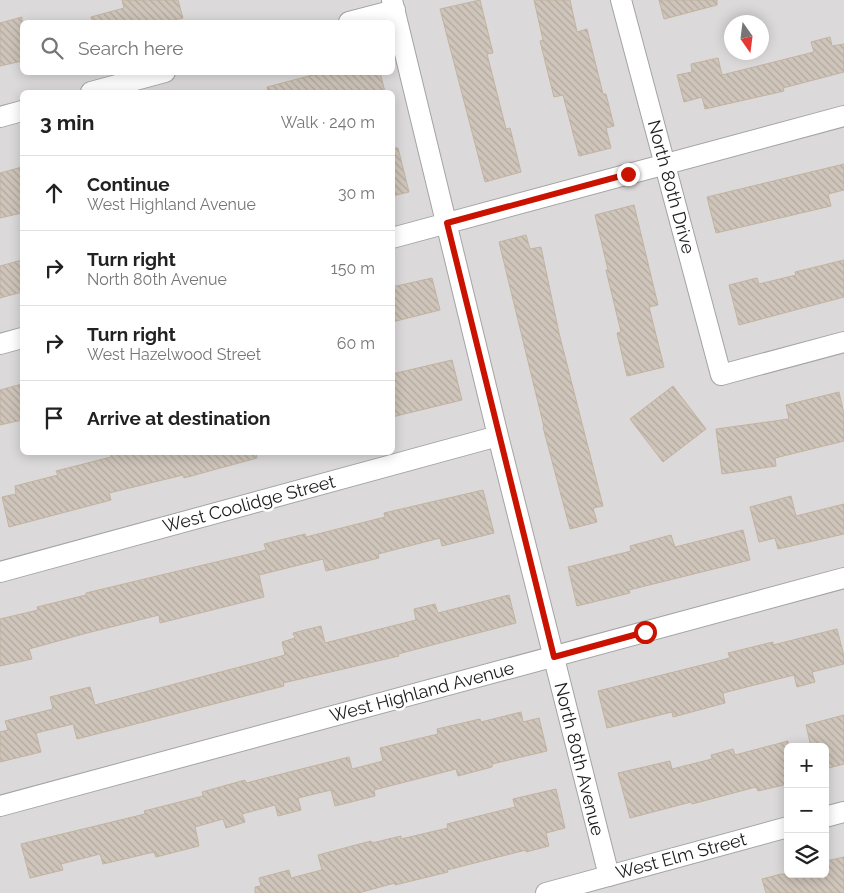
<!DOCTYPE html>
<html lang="en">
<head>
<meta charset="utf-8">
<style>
	:root { --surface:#fff; --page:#f2f2f2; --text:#222; --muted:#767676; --line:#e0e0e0 }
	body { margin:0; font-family:Raleway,sans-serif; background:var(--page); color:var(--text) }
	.controls { position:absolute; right:15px; bottom:15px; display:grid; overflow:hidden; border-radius:8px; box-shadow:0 2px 12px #0003 }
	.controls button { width:45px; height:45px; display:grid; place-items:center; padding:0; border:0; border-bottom:1px solid var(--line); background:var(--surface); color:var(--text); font:25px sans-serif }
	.compass { position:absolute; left:724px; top:15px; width:45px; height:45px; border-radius:50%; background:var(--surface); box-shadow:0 2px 12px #0003; rotate:166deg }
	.stop { position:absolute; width:15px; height:15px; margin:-11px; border:4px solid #c91300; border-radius:50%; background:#fff }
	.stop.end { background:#c91300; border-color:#fff; box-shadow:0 1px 5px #0008 }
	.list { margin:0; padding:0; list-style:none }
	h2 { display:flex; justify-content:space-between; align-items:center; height:65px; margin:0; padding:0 20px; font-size:21px }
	h2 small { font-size:16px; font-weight:400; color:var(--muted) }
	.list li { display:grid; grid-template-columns:32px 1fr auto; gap:15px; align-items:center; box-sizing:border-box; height:75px; padding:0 20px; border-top:1px solid var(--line) }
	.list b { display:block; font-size:19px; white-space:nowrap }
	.list p { margin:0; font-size:16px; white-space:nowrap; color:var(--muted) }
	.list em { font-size:16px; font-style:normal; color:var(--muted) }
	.icon { flex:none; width:28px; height:28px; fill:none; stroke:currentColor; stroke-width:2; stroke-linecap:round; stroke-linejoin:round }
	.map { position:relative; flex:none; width:844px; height:893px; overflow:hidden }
	.search { position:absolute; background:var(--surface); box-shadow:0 2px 12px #0003; left:20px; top:20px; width:375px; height:55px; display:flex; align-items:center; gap:12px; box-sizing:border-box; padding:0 18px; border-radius:8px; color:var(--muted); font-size:19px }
	.panel { position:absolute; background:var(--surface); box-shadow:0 2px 12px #0003; left:20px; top:90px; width:375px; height:365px; border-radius:8px }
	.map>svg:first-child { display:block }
</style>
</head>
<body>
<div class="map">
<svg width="844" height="893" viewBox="0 0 844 893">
	<defs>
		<pattern id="building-back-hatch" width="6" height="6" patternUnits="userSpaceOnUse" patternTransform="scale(1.25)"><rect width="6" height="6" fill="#cfc5ba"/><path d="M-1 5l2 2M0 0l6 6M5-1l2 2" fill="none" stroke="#b1a99f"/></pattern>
	</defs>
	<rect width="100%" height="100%" fill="#efece1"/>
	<path fill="#dbd9d9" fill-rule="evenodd" d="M 0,0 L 844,0 L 844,893 L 0,893 ZM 22,22 L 392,22 L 392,72 L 22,72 ZM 732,22 L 762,22 L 762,52 L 732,52 ZM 22,92 L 392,92 L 392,452 L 22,452 ZM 788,747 L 825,747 L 825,874 L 788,874 Z"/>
	<path fill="url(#building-back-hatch)" stroke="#c2b3a2" d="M 122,0 L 178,0 L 183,18 L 165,22 L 92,22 L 91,17 L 124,8 Z
		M 480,0 L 493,53 L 487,54 L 506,129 L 510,128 L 521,172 L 485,182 L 440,9 Z
		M 534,0 L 570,0 L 577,32 L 587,29 L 603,94 L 606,94 L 614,126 L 606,128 L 611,148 L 579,156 L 563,95 L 554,97 L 540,41 L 543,40 Z
		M 659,0 L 717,0 L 717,5 L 664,19 Z
		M 22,17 L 22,61 L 0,66 L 0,23 Z
		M 830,37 L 832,46 L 844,44 L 844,72 L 783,88 L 784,91 L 705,109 L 702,97 L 684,102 L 677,75 L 692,72 L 691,64 L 718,58 L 722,75 L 814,52 L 811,42 Z
		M 324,72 L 380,72 L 385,92 L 268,92 L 267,87 Z
		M 392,148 L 398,148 L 409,192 L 392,196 Z
		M 844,164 L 844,190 L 828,194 L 831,206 L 716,233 L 707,197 Z
		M 22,167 L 22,213 L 0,218 L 0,173 Z
		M 634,205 L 658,305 L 649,307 L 664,367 L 627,376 L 617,333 L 621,332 L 606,270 L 608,270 L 595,215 Z
		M 526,235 L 530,249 L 541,247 L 559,333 L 603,506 L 593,508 L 597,522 L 570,529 L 543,427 L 544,427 L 499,242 Z
		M 22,260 L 22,292 L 0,298 L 0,266 Z
		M 844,260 L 844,297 L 739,325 L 729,285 L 757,278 L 759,284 L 796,275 L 795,272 Z
		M 432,278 L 440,310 L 392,322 L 392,287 Z
		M 452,360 L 462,400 L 392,417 L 392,374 Z
		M 22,384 L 22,420 L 0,425 L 0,390 Z
		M 673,386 L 706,429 L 663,462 L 630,419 Z
		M 839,392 L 844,414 L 844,441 L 775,458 L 776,466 L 722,474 L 716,429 L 789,419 L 786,405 Z
		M 110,452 L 256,452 L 257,458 L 184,478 L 183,475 L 109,493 L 111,500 L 9,527 L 2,497 L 16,494 L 15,486 L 58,475 L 56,471 L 111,457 Z
		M 483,490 L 494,533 L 442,546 L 440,538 L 378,554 L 379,558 L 326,571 L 323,559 L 259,575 L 264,597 L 160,623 L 159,615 L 87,633 L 29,649 L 32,659 L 0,666 L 0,619 L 38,610 L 37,607 L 86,595 L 86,593 L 266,550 L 264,544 L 305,534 L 306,537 L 385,517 L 384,513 Z
		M 791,496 L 796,516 L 844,504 L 844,534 L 778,549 L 775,538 L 759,542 L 750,507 Z
		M 743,530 L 750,560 L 629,590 L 630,593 L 577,606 L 568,567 L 631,551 L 630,546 L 671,535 L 675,547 Z
		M 509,595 L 516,623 L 398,654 L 399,656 L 283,683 L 284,686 L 77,739 L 73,724 L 36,733 L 41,752 L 0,762 L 0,732 L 8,730 L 5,721 L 53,709 L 50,697 L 90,687 L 95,705 L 285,655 L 282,642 L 295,638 L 293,633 L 321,626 L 325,643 L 416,620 L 414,609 L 435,604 L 438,613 Z
		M 837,629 L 844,656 L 844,664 L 812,672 L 815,682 L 797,687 L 794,675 L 723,693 L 725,703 L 673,717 L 672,712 L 607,728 L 598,691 L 730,658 L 728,653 L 773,642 L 773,645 Z
		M 521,712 L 523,722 L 539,718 L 547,751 L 492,764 L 492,767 L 458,776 L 456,769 L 374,790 L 375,796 L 335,806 L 331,790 L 298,798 L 301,810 L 278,816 L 275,805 L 242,814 L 245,822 L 226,828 L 223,819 L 195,827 L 199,846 L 156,857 L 154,852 L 103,864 L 100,854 L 61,864 L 63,870 L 30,878 L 21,844 L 145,814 L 144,811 L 203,796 L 202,792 L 245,780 L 246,783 L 349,757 L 352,769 L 383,761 L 380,748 L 438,734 L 437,729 L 480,719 L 481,722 Z
		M 844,715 L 844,764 L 825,769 L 825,747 L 811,747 L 806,725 Z
		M 788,741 L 788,784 L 758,791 L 756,787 L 692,804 L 691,802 L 630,818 L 618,773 L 670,761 L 672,769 L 712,759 L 711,755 L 733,749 L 735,755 Z
		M 556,789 L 565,828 L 546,833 L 549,846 L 526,852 L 526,850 L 447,870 L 448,872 L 395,885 L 395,883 L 358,893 L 255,893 L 255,887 L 261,886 L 259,878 L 289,870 L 291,878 L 322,870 L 318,855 L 371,841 L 372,843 L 401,836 L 401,839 L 448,828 L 447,824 L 515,807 L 513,799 Z
		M 844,857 L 844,893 L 766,893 L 762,879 L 781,874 L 829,874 L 826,861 Z"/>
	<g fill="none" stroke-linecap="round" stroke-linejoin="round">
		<defs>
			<path id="minor" d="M 392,0 L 498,436 L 609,876
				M 621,0 L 721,375 L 844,342
				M 349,22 L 395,10
				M 91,92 L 165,72
				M 0,117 L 22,111
				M 392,238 L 844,116
				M 0,344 L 22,338
				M 0,572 L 498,436
				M 0,806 L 844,578
				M 825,817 L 844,812
				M 546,893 L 788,827"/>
		</defs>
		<use href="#minor" stroke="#a4a4a4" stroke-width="22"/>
		<use href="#minor" stroke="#fff" stroke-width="20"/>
	</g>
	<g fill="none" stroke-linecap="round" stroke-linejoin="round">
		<path stroke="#c91300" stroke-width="6" d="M 628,174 L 447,223 L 554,657 L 645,632"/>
	</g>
	<g text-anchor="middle" stroke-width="5" stroke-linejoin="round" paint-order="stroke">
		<g font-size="18" fill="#1d1d1d" stroke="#fff">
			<text transform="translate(671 187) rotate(75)" y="6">North 80th Drive</text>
			<text transform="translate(249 504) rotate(-15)" y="6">West Coolidge Street</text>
			<text transform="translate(422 692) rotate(-15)" y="6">West Highland Avenue</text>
			<text transform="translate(579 759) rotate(76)" y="6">North 80th Avenue</text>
			<text transform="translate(681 856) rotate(-15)" y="6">West Elm Street</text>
		</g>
	</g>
</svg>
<div class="controls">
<button>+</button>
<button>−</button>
<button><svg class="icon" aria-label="layers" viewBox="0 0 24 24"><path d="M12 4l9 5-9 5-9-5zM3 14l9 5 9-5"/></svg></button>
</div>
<svg class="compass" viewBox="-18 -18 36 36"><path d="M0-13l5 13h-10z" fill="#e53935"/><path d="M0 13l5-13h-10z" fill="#767676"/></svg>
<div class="stop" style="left:645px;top:632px"></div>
<div class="stop end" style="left:628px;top:174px"></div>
<div class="search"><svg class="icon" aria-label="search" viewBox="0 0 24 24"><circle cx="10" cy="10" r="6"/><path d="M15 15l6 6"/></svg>Search here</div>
<section class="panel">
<h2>3 min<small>Walk · 240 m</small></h2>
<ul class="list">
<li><svg class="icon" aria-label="ahead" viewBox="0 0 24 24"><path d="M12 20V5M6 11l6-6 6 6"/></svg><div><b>Continue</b><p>West Highland Avenue</p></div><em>30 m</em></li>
<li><svg class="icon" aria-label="right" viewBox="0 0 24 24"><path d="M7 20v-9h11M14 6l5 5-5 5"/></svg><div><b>Turn right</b><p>North 80th Avenue</p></div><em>150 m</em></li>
<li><svg class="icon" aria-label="right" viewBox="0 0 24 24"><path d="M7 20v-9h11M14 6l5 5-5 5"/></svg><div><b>Turn right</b><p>West Hazelwood Street</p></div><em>60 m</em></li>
<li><svg class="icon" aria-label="arrive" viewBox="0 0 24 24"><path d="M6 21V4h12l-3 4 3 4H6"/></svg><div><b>Arrive at destination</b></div></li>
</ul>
</section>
</div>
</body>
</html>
